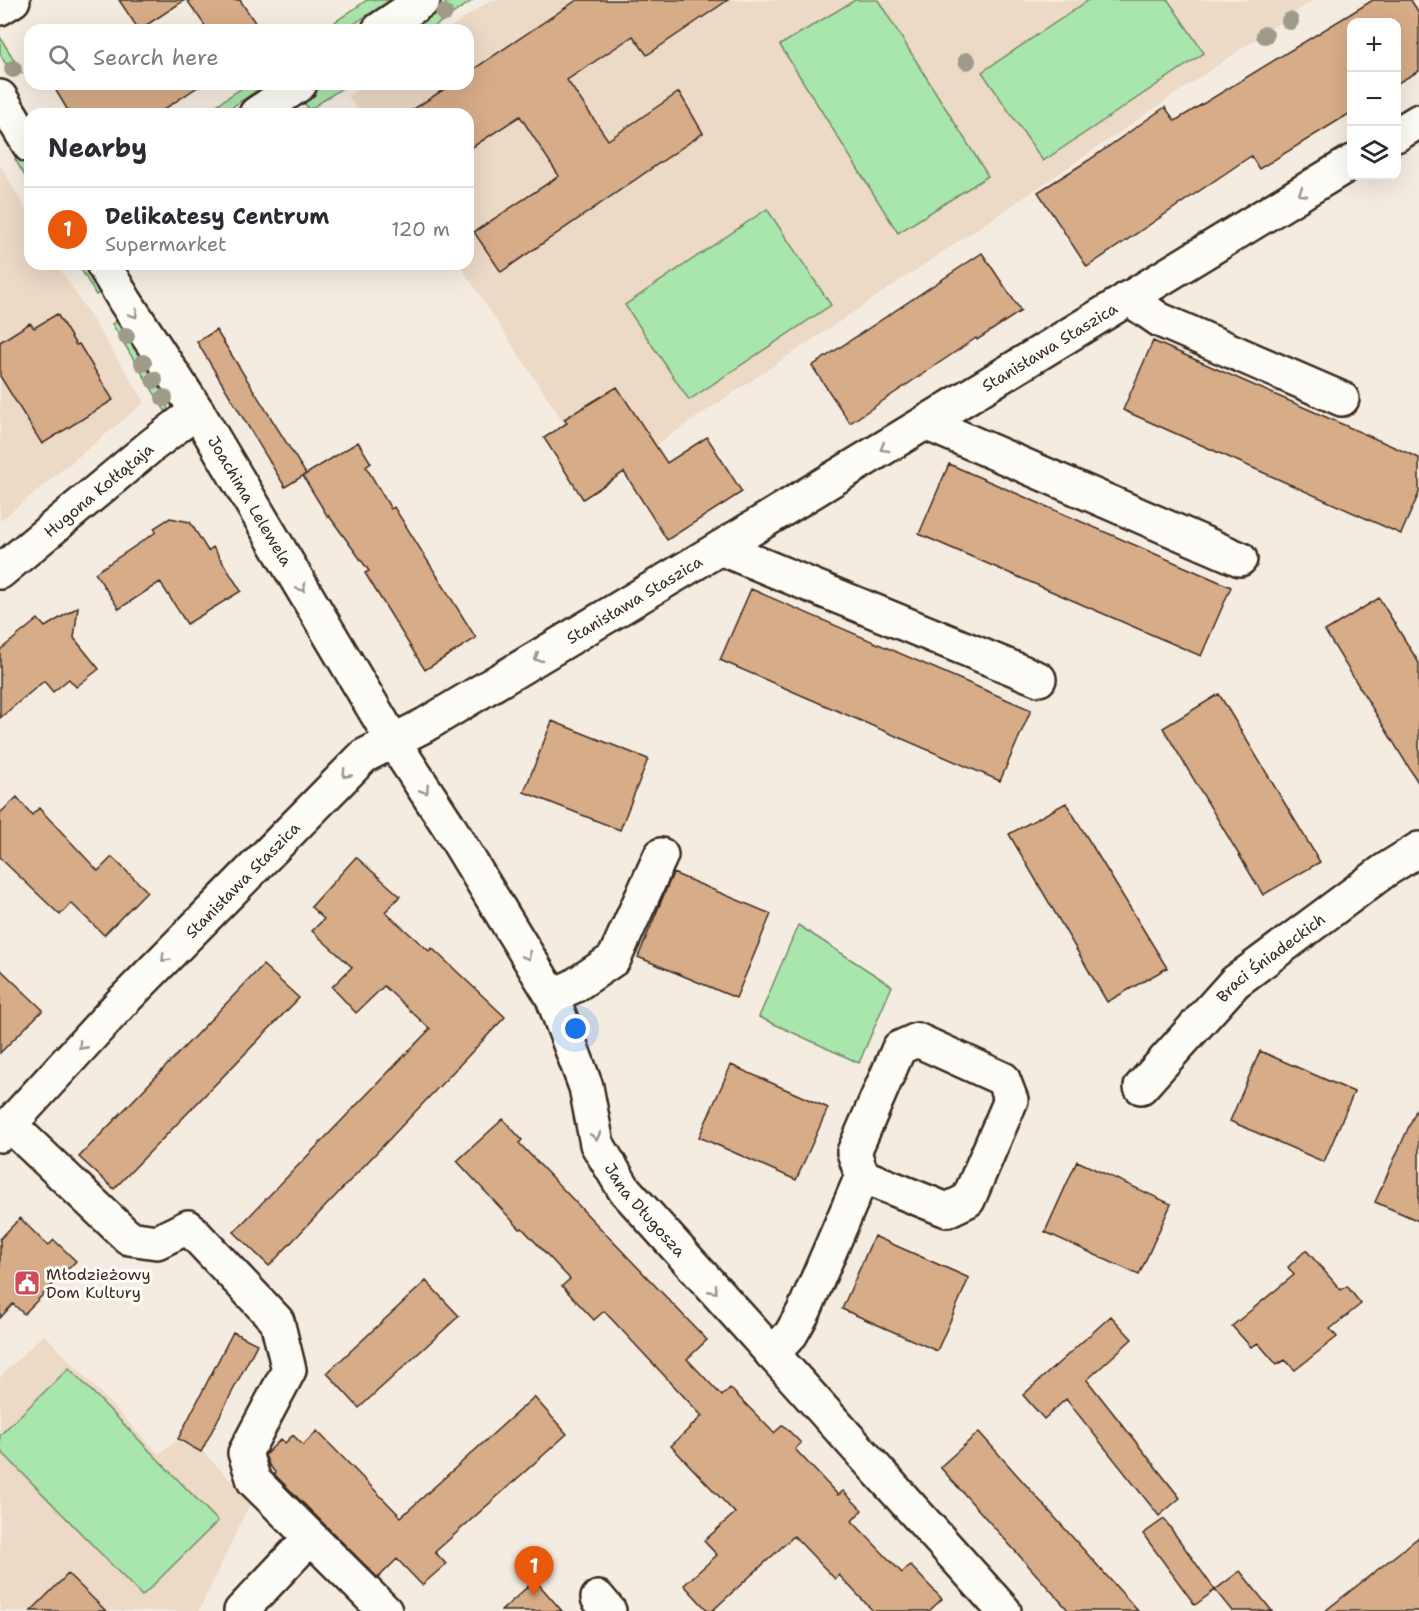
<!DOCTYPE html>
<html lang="en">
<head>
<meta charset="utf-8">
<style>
	:root { --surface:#fff; --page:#f7f7f7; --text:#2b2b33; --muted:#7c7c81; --line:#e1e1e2; --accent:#ea580c }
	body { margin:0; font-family:"Shantell Sans",sans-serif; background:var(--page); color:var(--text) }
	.controls { position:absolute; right:18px; top:18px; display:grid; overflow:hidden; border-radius:12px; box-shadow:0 6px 24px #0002 }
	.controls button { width:54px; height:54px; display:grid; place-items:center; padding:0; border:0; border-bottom:2px solid var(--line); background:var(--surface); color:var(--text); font:30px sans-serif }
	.you { position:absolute; left:576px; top:1029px; width:21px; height:21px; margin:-15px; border:4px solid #fff; border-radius:50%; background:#1a73e8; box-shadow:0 0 0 9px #1a73e833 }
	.badge { display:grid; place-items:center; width:39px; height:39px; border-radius:50%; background:var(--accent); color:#fff; font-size:20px; font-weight:700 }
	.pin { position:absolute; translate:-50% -50px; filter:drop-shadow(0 2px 3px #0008) }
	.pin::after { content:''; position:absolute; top:32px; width:21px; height:18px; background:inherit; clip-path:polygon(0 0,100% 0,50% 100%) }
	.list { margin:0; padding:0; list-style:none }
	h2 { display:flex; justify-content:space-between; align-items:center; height:78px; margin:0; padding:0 24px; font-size:26px }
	h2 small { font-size:20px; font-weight:400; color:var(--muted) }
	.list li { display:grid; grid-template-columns:39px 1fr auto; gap:18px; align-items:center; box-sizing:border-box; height:84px; padding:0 24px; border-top:2px solid var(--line) }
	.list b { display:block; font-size:22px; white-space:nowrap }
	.list p { margin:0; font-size:20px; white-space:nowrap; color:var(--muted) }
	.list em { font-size:20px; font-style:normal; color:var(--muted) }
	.icon { flex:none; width:33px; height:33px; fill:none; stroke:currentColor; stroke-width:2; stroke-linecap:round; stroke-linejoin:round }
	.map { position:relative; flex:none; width:1419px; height:1611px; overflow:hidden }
	.search { position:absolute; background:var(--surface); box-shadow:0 6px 24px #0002; left:24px; top:24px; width:450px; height:66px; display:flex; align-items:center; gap:15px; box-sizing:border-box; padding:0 21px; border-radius:18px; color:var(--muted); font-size:22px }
	.panel { position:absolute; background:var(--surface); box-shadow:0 6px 24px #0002; left:24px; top:108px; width:450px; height:162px; border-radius:18px }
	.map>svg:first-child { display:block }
</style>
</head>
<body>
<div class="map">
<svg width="1419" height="1611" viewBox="0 0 1419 1611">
	<rect width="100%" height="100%" fill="#f5ece1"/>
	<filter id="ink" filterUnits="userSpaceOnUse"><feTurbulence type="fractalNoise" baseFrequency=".0167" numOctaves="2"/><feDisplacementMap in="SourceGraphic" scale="12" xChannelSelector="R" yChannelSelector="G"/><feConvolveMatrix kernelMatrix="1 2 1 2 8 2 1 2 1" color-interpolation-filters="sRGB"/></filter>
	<g filter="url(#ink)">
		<path fill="#ecd9c6" d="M 491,0 L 1313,0 L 1032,192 L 602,481 L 459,264 L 468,264 L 468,114 L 360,114 L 348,96 L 366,84 L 468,84 L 468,30 L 446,30 Z
			M 0,164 L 30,217 L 30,264 L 57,264 L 145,402 L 0,521 Z
			M 44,1334 L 159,1454 L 176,1441 L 203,1452 L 251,1501 L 199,1611 L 0,1611 L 0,1377 Z"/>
		<path fill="#a9e6ad" stroke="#728866" stroke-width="1.5" d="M 367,0 L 390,0 L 345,30 L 340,30 L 335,22 Z
			M 451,0 L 473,0 L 429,30 L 406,30 Z
			M 855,0 L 878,0 L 988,176 L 898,233 L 780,45 Z
			M 1089,0 L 1168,0 L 1204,53 L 1043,161 L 982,72 Z
			M 0,37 L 22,73 L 12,75 L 0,54 Z
			M 248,84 L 266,84 L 222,114 L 203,114 Z
			M 326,84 L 348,84 L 309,110 L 302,99 Z
			M 20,155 L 30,171 L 30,185 L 15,159 Z
			M 767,209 L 831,305 L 689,400 L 625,305 Z
			M 78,264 L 87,264 L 103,291 L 96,295 Z
			M 120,319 L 166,394 L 168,401 L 167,414 L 112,324 Z
			M 798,925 L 892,986 L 859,1063 L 759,1017 Z
			M 69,1368 L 218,1521 L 142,1596 L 0,1450 L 0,1435 Z"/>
		<path fill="#d7ac88" stroke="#3b2a1e" stroke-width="1.5" d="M 119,0 L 185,0 L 139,30 Z
			M 187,0 L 240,0 L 260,30 L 208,30 Z
			M 577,0 L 728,0 L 647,55 L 633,36 L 567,80 L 608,140 L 679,92 L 703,133 L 501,272 L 474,232 L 559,176 L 520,116 L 468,150 L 468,114 L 406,114 L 452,84 L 468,84 L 468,73 Z
			M 1373,0 L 1411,0 L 1419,13 L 1419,71 L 1396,84 L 1396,22 L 1352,22 L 1352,112 L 1259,169 L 1251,156 L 1087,267 L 1038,192 L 1089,160 L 1165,107 L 1175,121 Z
			M 52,84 L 202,84 L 157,114 L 70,114 Z
			M 982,253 L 1021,311 L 977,340 L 976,338 L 850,423 L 812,366 Z
			M 57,314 L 76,345 L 79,344 L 113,400 L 42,444 L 0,376 L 0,342 L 30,323 L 34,328 Z
			M 216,330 L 306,474 L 285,487 L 197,342 Z
			M 1153,341 L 1419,458 L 1419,493 L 1401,534 L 1123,410 Z
			M 617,387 L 667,463 L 707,437 L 742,492 L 667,540 L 624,472 L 583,499 L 544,438 L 567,423 L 564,419 Z
			M 358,442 L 371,463 L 366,467 L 391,509 L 394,507 L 476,638 L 425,670 L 365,573 L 369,571 L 329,516 L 328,517 L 303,476 Z
			M 949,464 L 1231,587 L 1201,656 L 919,534 Z
			M 170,518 L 190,522 L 208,551 L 213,547 L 241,591 L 187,624 L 160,582 L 119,609 L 95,573 L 156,532 L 154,528 Z
			M 751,589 L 1031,710 L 1000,781 L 720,660 Z
			M 1379,598 L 1419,663 L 1419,784 L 1325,631 Z
			M 78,607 L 74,638 L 99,669 L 76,687 L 69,679 L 53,692 L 44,681 L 0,718 L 0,650 L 38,619 L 45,627 Z
			M 1219,694 L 1320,862 L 1263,895 L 1163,728 Z
			M 552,721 L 648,759 L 620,830 L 524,792 Z
			M 17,797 L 32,815 L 39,808 L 98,871 L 112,857 L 147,891 L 104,935 L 71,903 L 60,915 L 0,858 L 0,813 Z
			M 1066,803 L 1167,968 L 1107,1002 L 1009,834 Z
			M 356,857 L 400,896 L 385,912 L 429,951 L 432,948 L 505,1017 L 269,1266 L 234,1232 L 430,1029 L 384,986 L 356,1013 L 332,987 L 352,967 L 312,931 L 324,919 L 311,907 Z
			M 673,873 L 771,914 L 736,998 L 638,957 Z
			M 263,965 L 299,998 L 114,1189 L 79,1157 Z
			M 0,969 L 43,1010 L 0,1053 Z
			M 1260,1051 L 1354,1092 L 1324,1162 L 1230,1121 Z
			M 731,1065 L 828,1108 L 796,1180 L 699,1137 Z
			M 1419,1104 L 1419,1221 L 1375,1202 Z
			M 503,1119 L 522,1140 L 519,1143 L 707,1340 L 687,1359 L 722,1396 L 730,1388 L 774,1433 L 783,1425 L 801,1443 L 795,1449 L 838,1495 L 843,1491 L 862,1510 L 852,1521 L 902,1573 L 910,1565 L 942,1599 L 929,1611 L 873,1611 L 839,1575 L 835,1579 L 794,1536 L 712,1611 L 708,1611 L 684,1585 L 717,1555 L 704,1541 L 735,1513 L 671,1446 L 702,1416 L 604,1311 L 594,1320 L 562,1286 L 570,1279 L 522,1228 L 520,1229 L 457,1161 Z
			M 1077,1161 L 1171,1204 L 1139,1275 L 1045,1232 Z
			M 20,1218 L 48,1246 L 54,1240 L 76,1261 L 24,1314 L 13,1304 L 0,1318 L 0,1239 Z
			M 874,1236 L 969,1278 L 937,1351 L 842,1309 Z
			M 1306,1250 L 1341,1290 L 1347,1286 L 1361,1304 L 1330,1329 L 1337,1337 L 1295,1370 L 1285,1360 L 1277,1365 L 1258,1343 L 1251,1347 L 1232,1326 L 1294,1275 L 1288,1267 Z
			M 426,1281 L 459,1316 L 359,1408 L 327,1373 Z
			M 1111,1316 L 1132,1339 L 1087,1380 L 1180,1498 L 1159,1516 L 1066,1399 L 1044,1419 L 1023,1395 Z
			M 233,1332 L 257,1344 L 201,1452 L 178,1439 Z
			M 534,1397 L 567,1434 L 435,1552 L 446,1564 L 422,1585 L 397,1559 L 378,1578 L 274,1474 L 275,1472 L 269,1465 L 265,1455 L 281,1439 L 285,1443 L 293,1435 L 303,1445 L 317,1431 L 401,1517 Z
			M 979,1432 L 1138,1611 L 1069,1611 L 940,1467 Z
			M 1164,1519 L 1215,1590 L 1195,1605 L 1143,1534 Z
			M 1419,1537 L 1419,1611 L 1325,1611 Z
			M 1240,1571 L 1272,1611 L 1232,1611 L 1215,1590 Z
			M 68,1574 L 106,1611 L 31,1611 Z
			M 535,1580 L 562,1611 L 501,1611 Z"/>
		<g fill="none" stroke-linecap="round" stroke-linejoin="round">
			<defs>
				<g id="minor">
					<path d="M 0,8 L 13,0"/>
					<path d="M 379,30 L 423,0"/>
					<path d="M 0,97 L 30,146"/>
					<path d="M 256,114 L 300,84"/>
					<path d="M 1396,135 L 1419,121"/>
					<path id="s1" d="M 103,264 L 125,301 L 197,411 L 393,741 L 448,825 L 552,996 L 586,1087 L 597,1144 L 624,1189 L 1004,1611"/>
					<path d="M 1128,298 L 1160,320 L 1342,399"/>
					<path d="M 926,423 L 1240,559"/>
					<path d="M 720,548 L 1039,679"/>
					<path id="s2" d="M 0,572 L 151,446 L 197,411"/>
					<path d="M 552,996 L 574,986 L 614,959 L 661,855"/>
					<path id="s3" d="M 1141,1087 L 1235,982 L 1384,871 L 1419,849"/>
					<path d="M 10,1125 L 129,1238 L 157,1242 L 188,1227 L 277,1321 L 289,1370 L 245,1453 L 254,1481 L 385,1611"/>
					<path id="s4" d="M 0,1135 L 122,1002 L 364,756 L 425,725 L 720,548 L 1352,162"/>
					<path d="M 772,1354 L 791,1334 L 804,1311 L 862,1176 L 947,1210 L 968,1200 L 1011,1100 L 1003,1079 L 917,1040 L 899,1048 L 854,1152 L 862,1176"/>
					<path d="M 598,1598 L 609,1611"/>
					<path d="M 241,1611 L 310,1538"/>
				</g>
			</defs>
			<use href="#minor" stroke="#3b2a1e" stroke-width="38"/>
			<use href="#minor" stroke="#fdfcf7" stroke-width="33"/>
		</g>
		<g fill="#9e9b8a">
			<circle cx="444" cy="13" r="9"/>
			<circle cx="1290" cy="21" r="9"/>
			<circle cx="1265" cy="35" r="9"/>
			<circle cx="967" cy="61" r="9"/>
			<circle cx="13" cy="69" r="9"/>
			<circle cx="126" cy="336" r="9"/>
			<circle cx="143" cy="363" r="9"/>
			<circle cx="154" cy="380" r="9"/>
			<circle cx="164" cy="398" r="9"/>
		</g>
		<defs><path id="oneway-chevron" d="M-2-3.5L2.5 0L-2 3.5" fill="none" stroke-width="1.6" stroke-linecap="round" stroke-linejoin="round" transform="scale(1.5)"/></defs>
		<g stroke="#9c938a">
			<use href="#oneway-chevron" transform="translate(1302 193) rotate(149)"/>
			<use href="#oneway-chevron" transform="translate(134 314) rotate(57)"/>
			<use href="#oneway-chevron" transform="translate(884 448) rotate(149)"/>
			<use href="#oneway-chevron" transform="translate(302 588) rotate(59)"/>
			<use href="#oneway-chevron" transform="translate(538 658) rotate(149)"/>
			<use href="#oneway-chevron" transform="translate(346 774) rotate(134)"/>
			<use href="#oneway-chevron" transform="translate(425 790) rotate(57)"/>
			<use href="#oneway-chevron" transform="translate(527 956) rotate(59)"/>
			<use href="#oneway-chevron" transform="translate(165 958) rotate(134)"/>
			<use href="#oneway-chevron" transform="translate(82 1046) rotate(132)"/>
			<use href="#oneway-chevron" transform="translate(596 1136) rotate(77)"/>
			<use href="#oneway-chevron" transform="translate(714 1290) rotate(48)"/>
		</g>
	</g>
	<defs>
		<symbol id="civic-square" viewBox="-11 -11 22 22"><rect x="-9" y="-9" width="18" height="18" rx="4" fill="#d1495b" stroke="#fdfcf7"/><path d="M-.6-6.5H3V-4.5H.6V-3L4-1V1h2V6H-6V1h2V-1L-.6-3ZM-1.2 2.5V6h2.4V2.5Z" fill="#fff"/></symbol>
	</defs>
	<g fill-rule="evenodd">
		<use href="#civic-square" x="12" y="1268" width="30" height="30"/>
	</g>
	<g text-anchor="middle" stroke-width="6" stroke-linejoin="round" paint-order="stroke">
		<g font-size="16" fill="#3b2a1e" stroke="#fdfcf7">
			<text dy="6" stroke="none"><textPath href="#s4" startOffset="1324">Stanisława Staszica</textPath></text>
			<text dy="6" stroke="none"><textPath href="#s2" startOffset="128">Hugona Kołłątaja</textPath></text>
			<text dy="6" stroke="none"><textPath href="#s1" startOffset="279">Joachima Lelewela</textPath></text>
			<text dy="6" stroke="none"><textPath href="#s4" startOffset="838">Stanisława Staszica</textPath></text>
			<text dy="6" stroke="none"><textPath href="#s4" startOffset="352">Stanisława Staszica</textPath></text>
			<text dy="6" stroke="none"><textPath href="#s3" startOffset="184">Braci Śniadeckich</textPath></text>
			<text dy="6" stroke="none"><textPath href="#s1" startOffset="1096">Jana Długosza</textPath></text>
		</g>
		<g font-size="16" fill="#3b2a1e" stroke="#fdfcf7" text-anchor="start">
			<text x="46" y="1280">Młodzieżowy<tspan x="46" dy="18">Dom Kultury</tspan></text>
		</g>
	</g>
</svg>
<div class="controls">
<button>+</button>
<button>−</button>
<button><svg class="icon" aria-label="layers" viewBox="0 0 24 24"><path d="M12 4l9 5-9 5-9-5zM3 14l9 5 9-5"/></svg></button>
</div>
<div class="you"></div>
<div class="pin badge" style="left:534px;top:1596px">1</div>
<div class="search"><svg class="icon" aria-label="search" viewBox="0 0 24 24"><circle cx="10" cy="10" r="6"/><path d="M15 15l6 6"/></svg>Search here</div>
<section class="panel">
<h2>Nearby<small></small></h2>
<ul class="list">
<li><span class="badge">1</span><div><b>Delikatesy Centrum</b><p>Supermarket</p></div><em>120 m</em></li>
</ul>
</section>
</div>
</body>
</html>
